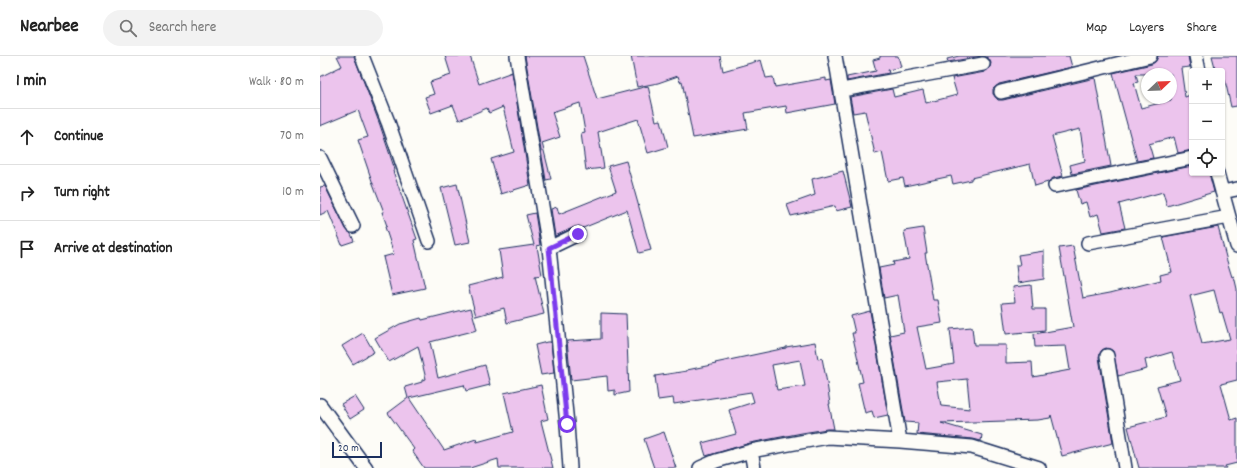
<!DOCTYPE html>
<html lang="en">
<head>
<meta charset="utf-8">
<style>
	:root { --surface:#fff; --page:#f2f2f2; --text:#222; --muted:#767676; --line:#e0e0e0 }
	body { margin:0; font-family:Dekko,sans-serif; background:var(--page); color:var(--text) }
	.controls { position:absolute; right:12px; top:12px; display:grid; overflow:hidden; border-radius:4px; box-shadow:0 1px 3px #0004 }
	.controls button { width:36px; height:36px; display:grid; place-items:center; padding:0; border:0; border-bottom:1px solid var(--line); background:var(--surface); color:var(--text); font:20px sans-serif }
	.compass { position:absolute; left:821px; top:12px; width:36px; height:36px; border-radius:50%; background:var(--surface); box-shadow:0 1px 3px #0004; rotate:67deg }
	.scale { position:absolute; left:12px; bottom:10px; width:50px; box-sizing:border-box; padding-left:4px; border:2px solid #1b2f5e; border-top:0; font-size:11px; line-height:14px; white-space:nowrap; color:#1b2f5e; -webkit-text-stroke:3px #fdfcf7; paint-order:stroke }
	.stop { position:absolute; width:12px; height:12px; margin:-9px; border:3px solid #7c3aed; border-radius:50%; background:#fff }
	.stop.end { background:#7c3aed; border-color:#fff; box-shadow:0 1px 4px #0008 }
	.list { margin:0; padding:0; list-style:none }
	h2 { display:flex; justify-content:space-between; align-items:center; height:52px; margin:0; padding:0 16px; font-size:17px }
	h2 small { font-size:13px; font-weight:400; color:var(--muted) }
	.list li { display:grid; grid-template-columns:26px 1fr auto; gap:12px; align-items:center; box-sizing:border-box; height:56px; padding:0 16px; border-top:1px solid var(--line) }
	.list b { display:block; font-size:15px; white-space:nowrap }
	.list em { font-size:13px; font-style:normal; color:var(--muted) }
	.icon { flex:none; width:22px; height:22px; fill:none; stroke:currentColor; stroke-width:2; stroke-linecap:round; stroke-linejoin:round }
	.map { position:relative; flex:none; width:917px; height:412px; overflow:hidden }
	header { display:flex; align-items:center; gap:24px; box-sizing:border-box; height:56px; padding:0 20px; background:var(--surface); border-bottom:1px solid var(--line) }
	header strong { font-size:19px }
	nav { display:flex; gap:22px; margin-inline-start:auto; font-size:14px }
	.search { width:280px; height:36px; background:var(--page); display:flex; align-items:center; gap:10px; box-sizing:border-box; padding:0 14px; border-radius:22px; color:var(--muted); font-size:15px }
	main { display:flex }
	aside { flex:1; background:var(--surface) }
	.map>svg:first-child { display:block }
</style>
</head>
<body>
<header>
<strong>Nearbee</strong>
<div class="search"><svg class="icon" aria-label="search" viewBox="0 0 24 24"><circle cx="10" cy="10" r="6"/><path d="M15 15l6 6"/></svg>Search here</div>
<nav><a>Map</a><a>Layers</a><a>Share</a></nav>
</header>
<main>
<aside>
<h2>1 min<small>Walk · 80 m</small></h2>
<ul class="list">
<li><svg class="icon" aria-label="ahead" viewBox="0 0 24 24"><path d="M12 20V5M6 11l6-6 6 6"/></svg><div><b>Continue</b></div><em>70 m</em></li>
<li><svg class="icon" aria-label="right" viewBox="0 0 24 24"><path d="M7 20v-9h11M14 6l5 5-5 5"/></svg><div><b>Turn right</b></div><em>10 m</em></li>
<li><svg class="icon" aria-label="arrive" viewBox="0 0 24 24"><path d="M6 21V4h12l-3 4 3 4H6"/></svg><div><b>Arrive at destination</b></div></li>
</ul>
</aside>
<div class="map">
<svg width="917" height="412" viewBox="0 0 917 412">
	<rect width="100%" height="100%" fill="#fdfcf7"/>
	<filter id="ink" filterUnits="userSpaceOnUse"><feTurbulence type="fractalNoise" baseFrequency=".025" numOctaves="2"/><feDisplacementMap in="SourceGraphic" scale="8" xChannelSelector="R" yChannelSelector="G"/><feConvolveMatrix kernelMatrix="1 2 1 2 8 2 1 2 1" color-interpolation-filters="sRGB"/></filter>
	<g filter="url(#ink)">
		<path fill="#ecc4ed" stroke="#1b2f5e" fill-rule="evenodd" d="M 17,0 L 34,0 L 60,69 L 75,114 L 73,115 L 97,183 L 94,184 L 105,232 L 72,239 L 63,201 L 74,198 L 65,171 L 67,170 L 62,156 L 64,156 L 52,125 L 38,84 L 48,81 L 38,54 L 0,70 L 0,21 L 22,10 Z
			M 125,0 L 150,0 L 159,28 L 192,16 L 210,129 L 181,138 L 171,103 L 194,96 L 183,51 L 169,57 L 167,52 L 139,64 L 133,49 L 111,57 L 105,41 L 114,38 L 110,26 L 131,19 Z
			M 205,0 L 263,0 L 277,43 L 328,30 L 336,65 L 341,64 L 348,91 L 328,97 L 318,63 L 278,76 L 284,112 L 266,114 L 261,77 L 265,76 L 260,47 L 232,56 L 240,81 L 222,87 L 231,123 L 226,124 Z
			M 311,0 L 400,0 L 403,15 L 441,4 L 446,22 L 453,21 L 455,31 L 506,22 L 506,25 L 511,24 L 515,48 L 467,57 L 466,50 L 425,57 L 428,73 L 373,82 L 362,25 L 360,26 L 358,20 L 338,27 L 317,31 Z
			M 560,0 L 578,0 L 581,11 L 568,14 L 569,17 L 527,25 L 527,21 L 556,15 L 553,4 L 560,2 Z
			M 639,0 L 749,0 L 752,11 L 679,28 L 673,33 L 673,38 L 678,44 L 683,44 L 775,22 L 791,110 L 752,118 L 750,109 L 765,105 L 760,73 L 732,80 L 743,120 L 733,122 L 728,126 L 715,130 L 710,108 L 651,122 L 651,124 L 633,128 L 631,120 L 585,130 L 583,122 L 568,125 L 562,96 L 555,98 L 545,55 L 533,57 L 530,41 L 572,33 L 574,41 L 603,34 L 606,47 L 637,39 L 632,22 L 665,16 L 670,11 L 671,7 L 669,3 L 662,0 L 628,6 L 627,3 Z
			M 838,0 L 868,0 L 870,11 L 861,12 L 865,41 L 870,39 L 872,46 L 872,94 L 858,97 L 854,81 L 829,88 L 833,102 L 817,105 L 793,17 L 832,8 L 836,5 ZM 816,18 L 851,18 L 851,44 L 821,52 L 814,27 L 818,26 Z
			M 892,0 L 917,0 L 917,50 L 911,51 L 905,24 L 902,25 L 902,15 L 896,15 Z
			M 306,105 L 331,194 L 319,197 L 307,154 L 263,172 L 259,170 L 255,171 L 235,180 L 231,153 L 237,151 L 239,158 L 296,135 L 288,110 Z
			M 872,110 L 872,117 L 889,117 L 894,136 L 847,150 L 843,136 L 799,148 L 805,172 L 783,176 L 778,158 L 770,161 L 766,146 L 760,148 L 756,134 Z
			M 523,115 L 532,151 L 516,155 L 515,150 L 471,160 L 467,149 L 495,139 L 492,123 Z
			M 137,128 L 150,186 L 135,189 L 121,132 Z
			M 5,130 L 26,173 L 31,178 L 34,185 L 22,189 L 8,155 L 0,159 L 0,131 Z
			M 215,157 L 220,189 L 217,190 L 222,219 L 215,220 L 224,258 L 187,267 L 184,252 L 156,260 L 148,230 L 183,221 L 179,194 L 214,189 L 206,159 Z
			M 898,171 L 907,205 L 912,221 L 914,220 L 917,233 L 917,324 L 901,328 L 911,364 L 917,362 L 917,407 L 905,410 L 906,412 L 819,412 L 808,371 L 846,361 L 837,330 L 860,324 L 852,296 L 825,304 L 827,313 L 798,320 L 793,295 L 790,293 L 786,292 L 782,294 L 780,297 L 779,301 L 793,387 L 742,400 L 731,359 L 730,362 L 718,364 L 621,367 L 662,379 L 661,385 L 653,383 L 597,378 L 598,367 L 585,366 L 570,279 L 584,276 L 578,239 L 564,242 L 559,212 L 574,209 L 573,206 L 589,203 L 584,175 L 603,172 L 607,197 L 605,197 L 613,244 L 618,244 L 622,267 L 597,271 L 606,313 L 634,308 L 630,273 L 652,271 L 654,289 L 686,289 L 686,307 L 712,306 L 713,321 L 750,314 L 746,290 L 715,291 L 714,278 L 753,271 L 739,192 L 753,190 L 763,242 L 790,237 L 841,224 L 840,219 L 852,216 L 843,181 ZM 894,234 L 900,257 L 902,256 L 910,283 L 882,288 L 870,240 ZM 647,323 L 650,353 L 621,350 L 617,326 Z
			M 724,195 L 724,223 L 698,227 L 696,209 L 700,209 L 698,199 Z
			M 711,229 L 713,253 L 725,253 L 725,274 L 686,278 L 682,247 L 695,246 L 693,231 Z
			M 151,252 L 157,274 L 110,286 L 118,322 L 165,309 L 170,329 L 146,335 L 144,329 L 89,342 L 124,394 L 156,383 L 157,386 L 193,376 L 184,337 L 221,329 L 228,363 L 221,365 L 233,412 L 179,412 L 178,403 L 150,412 L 104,412 L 92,395 L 94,393 L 68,357 L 88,342 L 85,331 L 102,326 L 102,324 L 106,323 L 98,290 L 69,306 L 55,282 L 80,268 L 101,262 L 102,264 Z
			M 550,255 L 568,359 L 554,362 L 552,355 L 545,357 L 538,327 L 543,326 L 532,277 L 535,277 L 531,260 Z
			M 281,257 L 306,258 L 309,336 L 295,339 L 295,334 L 288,335 L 287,320 L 251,324 L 247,285 L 281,283 Z
			M 43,277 L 54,296 L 33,308 L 22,290 Z
			M 227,286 L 231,286 L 234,317 L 221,319 L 215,289 Z
			M 495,286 L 498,303 L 502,302 L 507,327 L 510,348 L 509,348 L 514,373 L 507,373 L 482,377 L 430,387 L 386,400 L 382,387 L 416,378 L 409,354 L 434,346 L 431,336 L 354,348 L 353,342 L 338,344 L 335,320 L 367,315 L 367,314 L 396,308 L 395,307 L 466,292 L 466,291 ZM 480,304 L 485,330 L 457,334 L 452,309 Z
			M 35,340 L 44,354 L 30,363 L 21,348 Z
			M 344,376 L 356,412 L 334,412 L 324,383 Z"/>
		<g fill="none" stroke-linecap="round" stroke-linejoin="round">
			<defs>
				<path id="minor" d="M 42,0 L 68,66 L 109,185
					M 197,0 L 229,192 L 247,368 L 250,412
					M 515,0 L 580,385
					M 876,0 L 879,15
					M 522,34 L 663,8
					M 681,36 L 830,0
					M 0,102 L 33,170
					M 897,117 L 917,190
					M 735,130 L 872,102
					M 902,136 L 917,133
					M 768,187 L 909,161
					M 229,192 L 258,178
					M 787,300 L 805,412
					M 0,349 L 46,412
					M 431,395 L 434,412
					M 380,412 L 396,405 L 431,395 L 508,381 L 580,385 L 652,391 L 719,412"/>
			</defs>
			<use href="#minor" stroke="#1b2f5e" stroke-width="16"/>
			<use href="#minor" stroke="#fdfcf7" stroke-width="13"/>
		</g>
	</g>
	<g fill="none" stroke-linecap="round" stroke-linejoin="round" filter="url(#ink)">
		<path stroke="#7c3aed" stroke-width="5" d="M 247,368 L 229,192 L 258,178"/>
	</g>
</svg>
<div class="controls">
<button>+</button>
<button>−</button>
<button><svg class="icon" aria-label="locate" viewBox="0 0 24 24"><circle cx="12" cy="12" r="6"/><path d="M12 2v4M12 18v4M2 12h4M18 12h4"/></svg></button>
</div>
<svg class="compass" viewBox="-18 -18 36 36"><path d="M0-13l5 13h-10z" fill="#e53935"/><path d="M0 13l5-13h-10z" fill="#767676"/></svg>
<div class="scale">20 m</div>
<div class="stop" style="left:247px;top:368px"></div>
<div class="stop end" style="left:258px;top:178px"></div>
</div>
</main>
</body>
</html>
